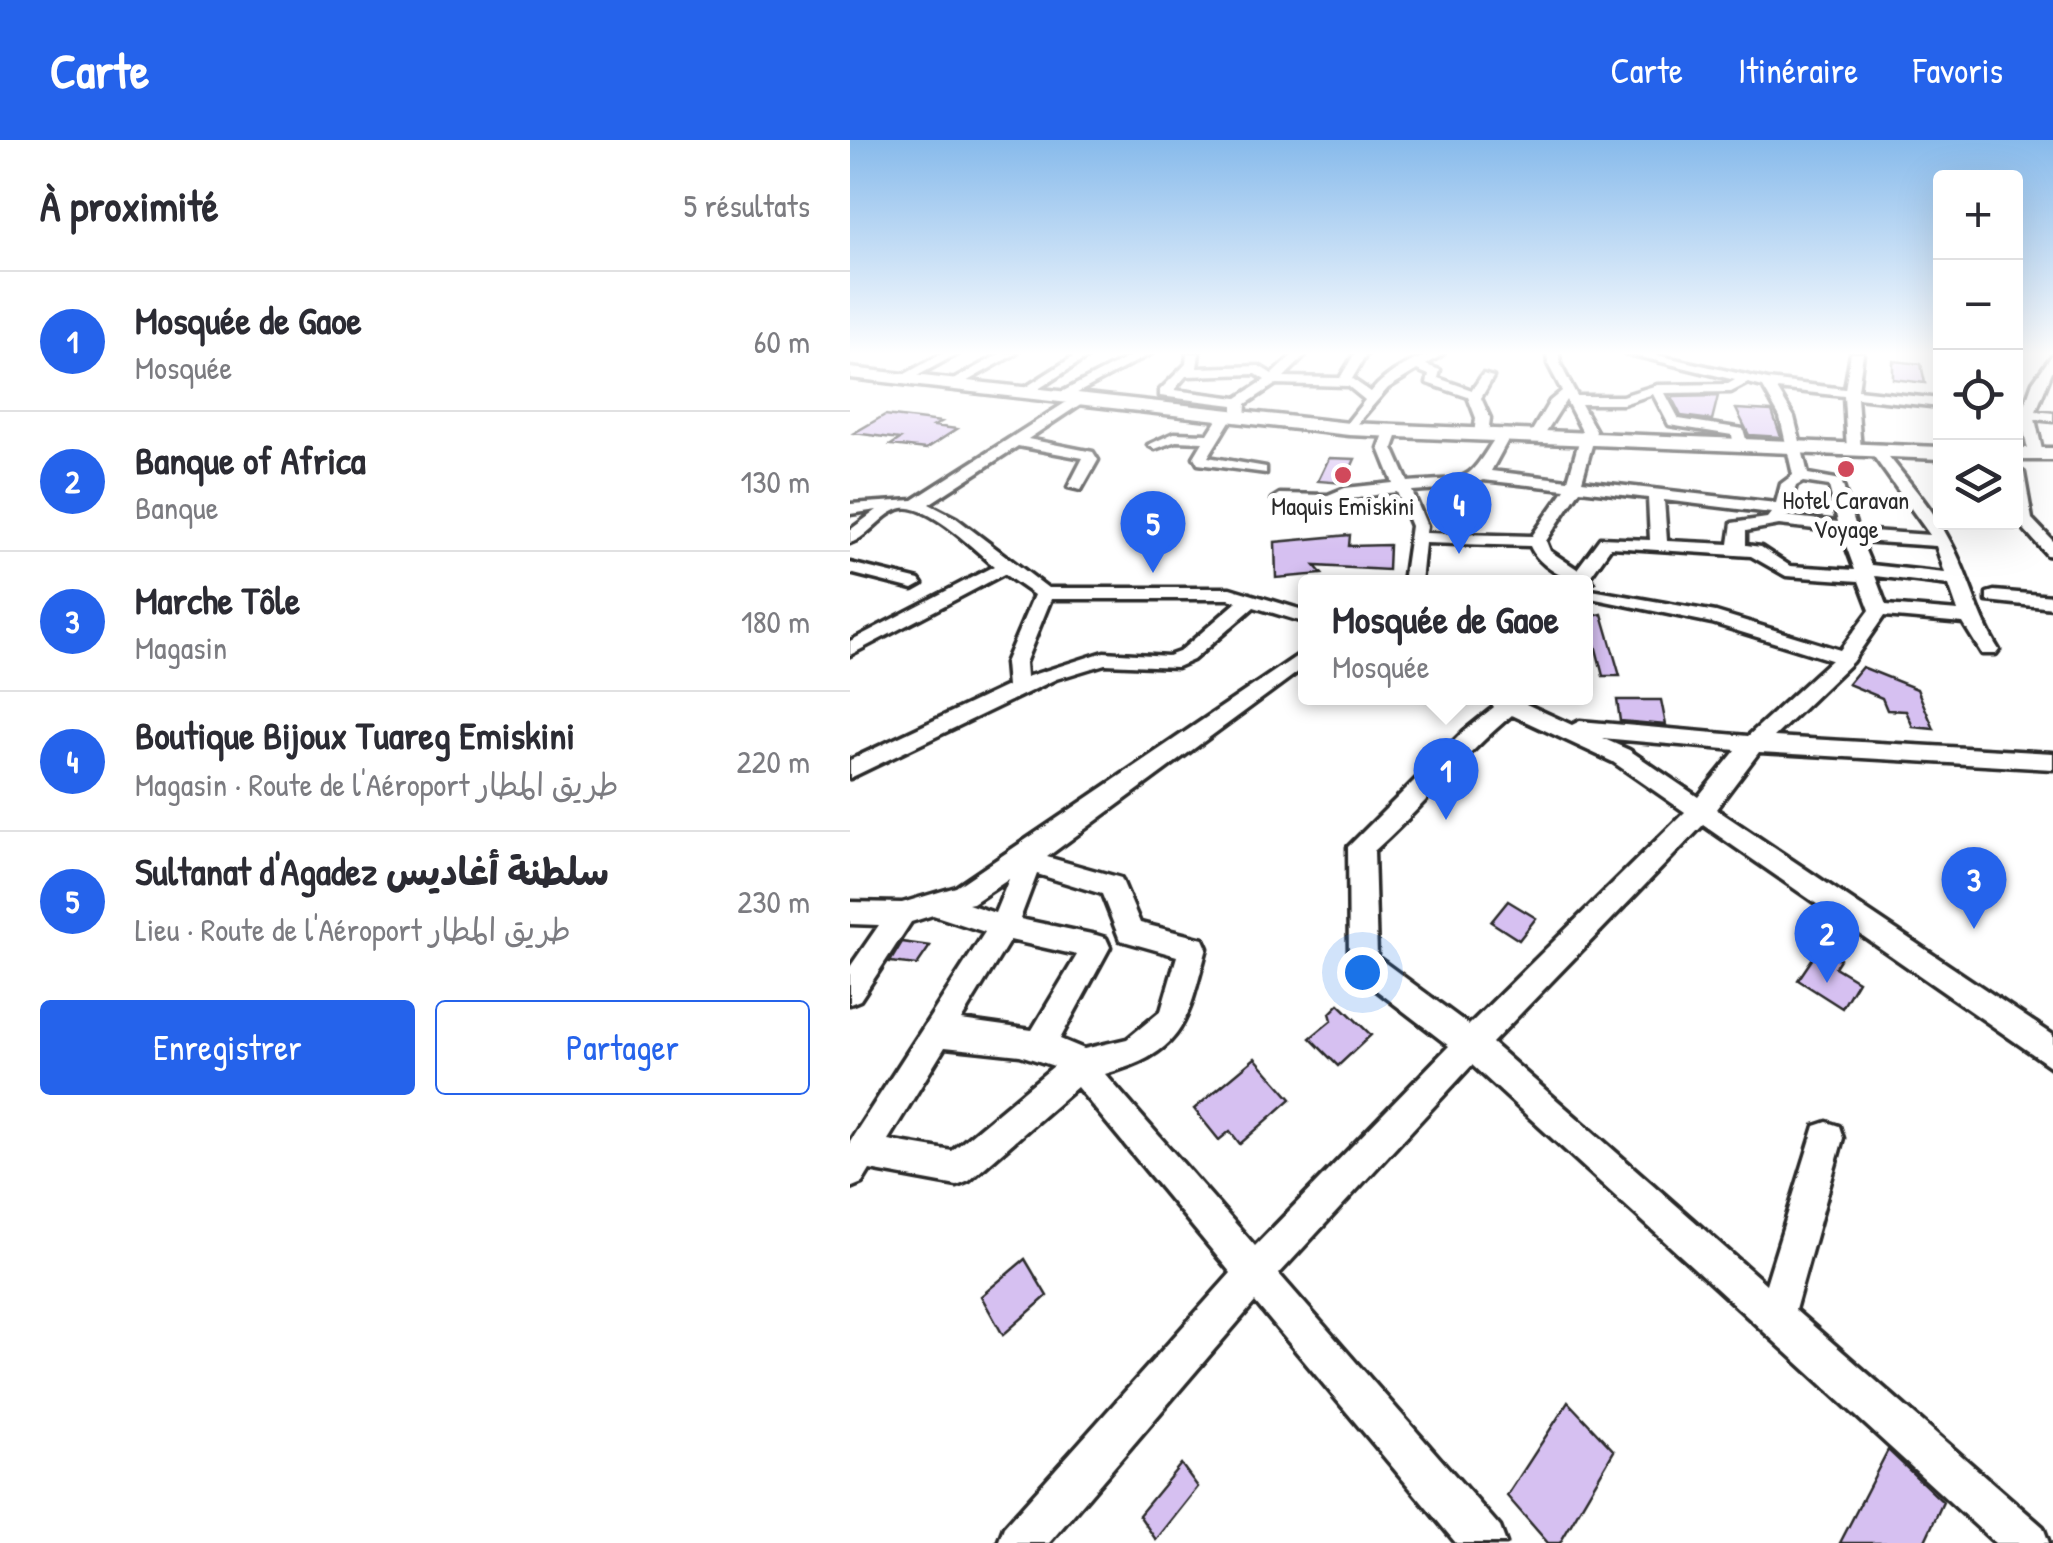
<!DOCTYPE html>
<html lang="fr">
<head>
<meta charset="utf-8">
<style>
	:root { --surface:#fff; --page:#f2f2f3; --text:#2b2b33; --muted:#7c7c81; --line:#e1e1e2; --accent:#2563eb }
	body { margin:0; font-family:"Patrick Hand","Playpen Sans Arabic",sans-serif; background:var(--page); color:var(--text) }
	.controls { position:absolute; right:30px; top:30px; display:grid; overflow:hidden; border-radius:10px; box-shadow:0 10px 40px #0002 }
	.controls button { width:90px; height:90px; display:grid; place-items:center; padding:0; border:0; border-bottom:2px solid var(--line); background:var(--surface); color:var(--text); font:50px sans-serif }
	.you { position:absolute; left:512px; top:832px; width:35px; height:35px; margin:-25px; border:8px solid #fff; border-radius:50%; background:#1a73e8; box-shadow:0 0 0 15px #1a73e833 }
	.badge { display:grid; place-items:center; width:65px; height:65px; border-radius:50%; background:var(--accent); color:#fff; font-size:32px; font-weight:700 }
	.pin { position:absolute; translate:-50% -82px; filter:drop-shadow(0 2px 5px #0008) }
	.pin::after { content:''; position:absolute; top:52px; width:35px; height:30px; background:inherit; clip-path:polygon(0 0,100% 0,50% 100%) }
	.popup { position:absolute; left:448px; top:435px; width:295px; height:130px; box-sizing:border-box; display:grid; place-content:center; border-radius:10px; background:var(--surface); filter:drop-shadow(0 2px 8px #0005); font-size:32px; white-space:nowrap; color:var(--muted) }
	.popup b { font-size:38px; color:var(--text) }
	.popup::after { content:''; position:absolute; left:50%; top:100%; margin-left:-20px; border:20px solid transparent; border-top-color:var(--surface) }
	.list { margin:0; padding:0; list-style:none }
	h2 { display:flex; justify-content:space-between; align-items:center; height:130px; margin:0; padding:0 40px; font-size:42px }
	h2 small { font-size:32px; font-weight:400; color:var(--muted) }
	.list li { display:grid; grid-template-columns:65px 1fr auto; gap:30px; align-items:center; box-sizing:border-box; height:140px; padding:0 40px; border-top:2px solid var(--line) }
	.list b { display:block; font-size:38px; white-space:nowrap }
	.list p { margin:0; font-size:32px; white-space:nowrap; color:var(--muted) }
	.list em { font-size:32px; font-style:normal; color:var(--muted) }
	.actions { display:flex; gap:20px; padding:30px 40px }
	.actions a { flex:1; padding:22px 0; border:2px solid var(--accent); border-radius:10px; text-align:center; font-size:35px; color:var(--accent) }
	.actions .main { background:var(--accent); color:#fff }
	.icon { flex:none; width:55px; height:55px; fill:none; stroke:currentColor; stroke-width:2; stroke-linecap:round; stroke-linejoin:round }
	.map { position:relative; flex:none; width:1203px; height:1403px; overflow:hidden }
	header { display:flex; align-items:center; gap:60px; box-sizing:border-box; height:140px; padding:0 50px; background:var(--accent); color:#fff }
	header strong { font-size:48px }
	nav { display:flex; gap:55px; margin-inline-start:auto; font-size:35px }
	main { display:flex }
	aside { flex:1; background:var(--surface) }
	.map>svg:first-child { display:block }
</style>
</head>
<body>
<header>
<strong>Carte</strong>
<nav><a>Carte</a><a>Itinéraire</a><a>Favoris</a></nav>
</header>
<main>
<aside>
<h2>À proximité<small>5 résultats</small></h2>
<ul class="list">
<li><span class="badge">1</span><div><b>Mosquée de Gaoe</b><p>Mosquée</p></div><em>60 m</em></li>
<li><span class="badge">2</span><div><b>Banque of Africa</b><p>Banque</p></div><em>130 m</em></li>
<li><span class="badge">3</span><div><b>Marche Tôle</b><p>Magasin</p></div><em>180 m</em></li>
<li><span class="badge">4</span><div><b>Boutique Bijoux Tuareg Emiskini</b><p>Magasin · Route de l'Aéroport طريق المطار</p></div><em>220 m</em></li>
<li><span class="badge">5</span><div><b>Sultanat d'Agadez سلطنة أغاديس</b><p>Lieu · Route de l'Aéroport طريق المطار</p></div><em>230 m</em></li>
</ul>
<div class="actions"><a class="main">Enregistrer</a><a>Partager</a></div>
</aside>
<div class="map">
<svg width="1203" height="1403" viewBox="0 0 1203 1403">
	<rect width="100%" height="100%" fill="#fff"/>
	<filter id="ink" filterUnits="userSpaceOnUse"><feTurbulence type="fractalNoise" baseFrequency=".01" numOctaves="2"/><feDisplacementMap in="SourceGraphic" scale="20" xChannelSelector="R" yChannelSelector="G"/><feConvolveMatrix kernelMatrix="1 2 1 2 8 2 1 2 1" color-interpolation-filters="sRGB"/></filter>
	<g filter="url(#ink)">
		<path fill="#d6c0f1" stroke="#2b2b2b" stroke-width="2.5" d="M 1043,221 L 1071,224 L 1075,243 L 1043,239 Z
			M 868,256 L 862,280 L 831,276 L 823,260 L 823,257 Z
			M 886,269 L 922,271 L 931,297 L 899,295 Z
			M 35,275 L 91,282 L 84,286 L 107,289 L 76,309 L 41,305 L 50,299 L 4,293 Z
			M 479,318 L 505,319 L 494,343 L 468,341 Z
			M 500,395 L 499,406 L 539,405 L 538,430 L 465,426 L 472,434 L 426,438 L 425,402 Z
			M 752,474 L 770,536 L 753,536 L 738,477 Z
			M 1012,527 L 1067,549 L 1084,589 L 1063,587 L 1056,571 L 1037,570 L 1032,558 L 998,544 Z
			M 767,560 L 811,560 L 816,585 L 770,581 Z
			M 658,761 L 686,778 L 669,800 L 641,782 Z
			M 52,802 L 80,806 L 67,825 L 40,822 Z
			M 971,806 L 990,819 L 985,827 L 1008,841 L 992,868 L 948,840 Z
			M 489,864 L 521,895 L 488,926 L 460,898 L 482,880 L 480,873 Z
			M 405,918 L 441,959 L 390,1004 L 380,991 L 369,1000 L 344,969 Z
			M 175,1119 L 197,1156 L 153,1195 L 131,1156 Z
			M 718,1262 L 764,1311 L 710,1403 L 698,1403 L 657,1356 Z
			M 1038,1310 L 1093,1362 L 1074,1403 L 990,1403 Z
			M 331,1324 L 348,1347 L 306,1400 L 289,1375 Z"/>
		<g fill="none" stroke-linecap="round" stroke-linejoin="round">
			<defs>
				<path id="street" d="M 93,213 L 109,213 L 56,242 L 46,239 Z
					M 151,213 L 167,213 L 105,248 L 94,245 Z
					M 229,213 L 244,213 L 179,255 L 168,252 Z
					M 286,213 L 302,213 L 216,259 L 204,256 Z
					M 337,213 L 349,213 L 347,228 L 409,226 L 422,234 L 445,213 L 458,213 L 434,237 L 490,238 L 505,213 L 517,213 L 502,239 L 521,252 C 536,233 570,213 594,213 L 576,225 L 590,230 L 588,238 L 622,250 L 633,234 L 643,237 L 631,258 L 640,278 L 638,295 L 631,299 L 624,295 L 626,278 L 618,257 L 577,243 L 579,235 L 567,230 L 538,248 L 499,293 L 492,289 L 515,260 L 498,246 L 426,244 L 396,264 L 395,279 L 383,276 L 358,317 L 416,327 L 416,333 L 348,324 L 344,317 L 353,302 L 326,301 L 305,309 L 298,305 L 324,293 L 358,294 L 372,272 L 383,274 L 383,265 L 310,256 L 310,250 L 336,224 ZM 406,234 L 415,240 L 387,258 L 324,250 L 336,236 Z
					M 697,213 L 709,213 L 710,224 L 727,256 L 772,256 L 807,245 L 878,244 L 885,240 L 775,213 L 798,213 L 918,240 L 995,249 L 1001,213 L 1013,213 L 1008,250 L 1090,259 L 1090,267 L 1007,258 L 1011,311 L 1004,315 L 997,311 L 994,256 L 927,249 L 944,277 L 958,334 L 991,340 L 1007,390 L 1080,395 L 1020,311 L 1032,308 C 1056,339 1083,368 1101,403 C 1120,438 1127,475 1149,510 L 1146,514 L 1132,514 L 1113,483 L 1034,476 L 1002,522 L 924,597 L 1203,613 L 1203,629 L 909,612 L 866,669 L 1203,895 L 1203,928 L 853,685 L 642,903 L 916,1144 L 965,986 L 977,982 L 989,986 L 993,998 L 945,1170 L 1193,1387 L 1199,1403 L 1145,1403 L 622,925 L 429,1134 L 650,1387 L 656,1403 L 606,1403 L 405,1162 L 199,1403 L 148,1403 L 154,1387 L 381,1133 L 227,947 L 119,1041 L 107,1046 L 20,1030 L 12,1043 L 0,1048 L 0,1001 L 135,792 L 83,775 L 61,782 L 10,860 L 0,864 L 0,827 L 29,785 L 0,784 L 0,762 L 52,763 L 106,747 L 456,510 L 456,526 L 197,717 L 271,738 L 290,783 L 353,799 L 357,808 C 337,881 336,912 255,934 L 405,1106 L 599,906 L 503,832 L 499,823 L 498,707 L 614,591 L 644,567 L 638,558 L 680,558 L 676,564 L 722,585 L 730,581 L 898,596 L 981,520 L 862,483 L 736,457 L 736,449 L 866,472 L 990,510 L 1020,470 L 1009,441 L 936,436 L 901,416 L 761,407 L 739,438 L 743,442 L 736,447 L 736,442 C 716,442 688,425 680,406 L 575,403 L 571,442 L 553,442 L 561,386 L 547,352 C 516,354 446,375 422,359 L 430,354 L 478,355 L 495,348 L 543,343 L 529,308 L 535,291 L 542,287 L 549,291 L 543,308 L 558,342 C 621,337 614,347 648,293 L 653,292 L 660,296 L 641,331 L 718,340 L 732,291 L 716,260 L 690,301 L 678,298 L 700,261 L 712,251 L 698,224 ZM 898,243 L 913,247 L 930,277 L 943,335 L 931,344 L 926,363 L 732,341 L 746,291 L 731,264 L 773,264 L 803,254 L 819,285 L 882,295 L 884,306 L 891,310 L 898,306 L 893,289 L 829,279 L 815,253 L 881,252 ZM 633,340 L 715,349 L 682,396 L 576,393 L 577,386 L 562,351 L 617,347 ZM 953,342 L 979,346 L 988,382 L 935,376 L 946,346 ZM 730,350 L 798,358 L 800,400 L 750,398 L 727,429 L 700,411 L 696,401 ZM 814,360 L 921,373 L 917,378 L 882,383 L 879,404 L 817,401 ZM 929,385 L 991,392 L 1005,430 L 940,426 L 911,407 L 896,405 L 896,391 ZM 1011,401 L 1086,406 L 1095,433 L 1021,425 ZM 1025,436 L 1099,445 L 1108,471 L 1036,465 ZM 662,575 L 763,622 L 835,672 L 619,885 L 527,817 L 524,711 C 573,668 612,616 662,575 ZM 752,598 L 886,610 L 848,657 L 779,610 ZM 187,734 L 252,754 L 270,800 L 327,816 L 311,871 L 277,899 L 234,909 L 210,899 L 260,807 L 256,798 L 246,795 L 170,779 ZM 159,739 L 145,773 L 118,764 L 123,763 ZM 160,800 L 227,815 L 182,890 L 111,880 ZM 95,907 L 170,915 L 204,926 L 102,1011 L 38,1000 Z
					M 1203,214 L 1203,229 L 1186,271 L 1203,273 L 1203,281 L 1185,279 L 1193,314 L 1186,318 L 1179,314 L 1171,278 L 1166,277 L 1166,269 L 1173,270 L 1183,242 Z
					M 226,256 L 238,259 L 178,299 L 243,312 L 248,320 L 231,350 L 218,347 L 233,318 L 168,306 L 79,364 L 106,378 L 198,448 L 380,448 L 456,471 L 456,483 L 404,467 L 343,520 L 327,527 L 255,524 L 206,539 L 0,638 L 0,620 L 157,546 L 155,523 L 184,455 L 154,434 L 0,515 L 0,501 L 144,426 C 125,410 78,363 52,368 C 33,372 19,397 0,403 L 0,390 L 27,370 L 0,374 L 0,364 L 63,360 ZM 201,459 L 379,459 L 387,462 L 329,512 L 318,516 L 254,512 L 176,537 L 175,523 Z
					M 1166,328 L 1174,333 L 1182,379 L 1203,401 L 1203,416 L 1197,415 L 1166,380 Z
					M 0,423 L 69,440 L 72,444 L 63,449 L 0,433 Z
					M 1144,451 L 1203,456 L 1203,468 L 1137,461 L 1137,453 Z"/>
				<path id="secondary" d="M 0,228 L 499,283 L 1090,307 L 1090,319 L 499,295 L 0,238 Z
					M 1166,308 L 1203,308 L 1203,320 L 1166,320 Z"/>
			</defs>
			<use href="#street" stroke="#2b2b2b" stroke-width="7"/>
			<use href="#secondary" stroke="#2b2b2b" stroke-width="7"/>
			<use href="#street" fill="#fff" fill-rule="evenodd"/>
			<use href="#secondary" fill="#fff" fill-rule="evenodd"/>
		</g>
	</g>
	<linearGradient id="sky" x2="0" y2="1"><stop stop-color="#87baeb"/><stop offset="0.52" stop-color="#fff"/><stop offset="1" stop-color="#fff" stop-opacity="0"/></linearGradient>
	<rect width="1203" height="410" fill="url(#sky)"/>
	<g fill="#d1495b" stroke="#fff" stroke-width="4">
		<circle cx="996" cy="329" r="10"/>
		<circle cx="493" cy="335" r="10"/>
	</g>
	<g text-anchor="middle" stroke-width="10" stroke-linejoin="round" paint-order="stroke">
		<g font-size="25" fill="#2b2b2b" stroke="#fff">
			<text x="996" y="369">Hotel Caravan<tspan x="996" dy="29">Voyage</tspan></text>
			<text x="493" y="375">Maquis Emiskini</text>
		</g>
	</g>
</svg>
<div class="controls">
<button>+</button>
<button>−</button>
<button><svg class="icon" aria-label="locate" viewBox="0 0 24 24"><circle cx="12" cy="12" r="6"/><path d="M12 2v4M12 18v4M2 12h4M18 12h4"/></svg></button>
<button><svg class="icon" aria-label="layers" viewBox="0 0 24 24"><path d="M12 4l9 5-9 5-9-5zM3 14l9 5 9-5"/></svg></button>
</div>
<div class="you"></div>
<div class="pin badge" style="left:596px;top:680px">1</div>
<div class="popup"><b>Mosquée de Gaoe</b>Mosquée</div>
<div class="pin badge" style="left:977px;top:843px">2</div>
<div class="pin badge" style="left:1124px;top:789px">3</div>
<div class="pin badge" style="left:609px;top:414px">4</div>
<div class="pin badge" style="left:303px;top:433px">5</div>
</div>
</main>
</body>
</html>
